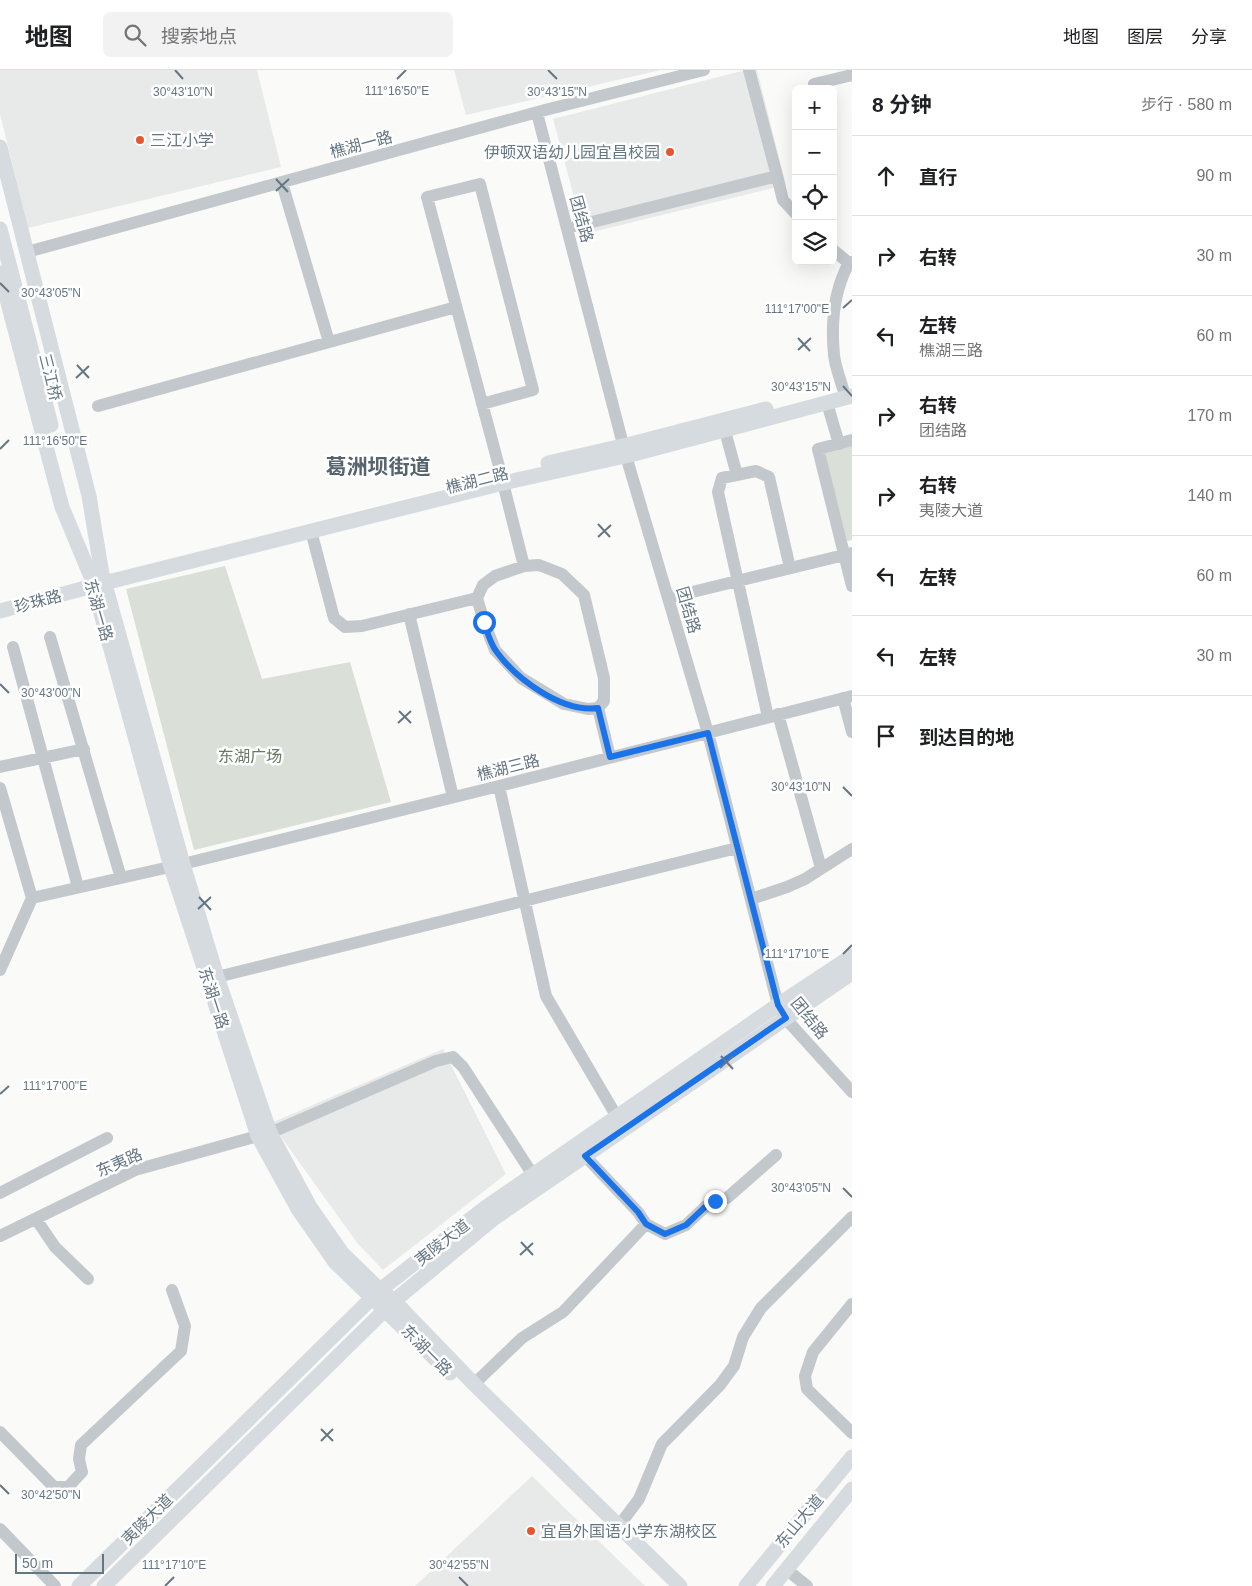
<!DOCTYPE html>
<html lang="zh">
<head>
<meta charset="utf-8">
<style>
	:root { --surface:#fff; --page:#f2f2f2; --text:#202124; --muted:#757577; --line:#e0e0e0 }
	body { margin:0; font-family:Arial,"Noto Sans SC",sans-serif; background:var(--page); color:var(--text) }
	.controls { position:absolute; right:15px; top:15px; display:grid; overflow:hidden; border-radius:8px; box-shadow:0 5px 20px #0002 }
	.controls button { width:45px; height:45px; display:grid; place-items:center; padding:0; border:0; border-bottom:1px solid var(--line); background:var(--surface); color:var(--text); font:25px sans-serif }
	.scale { position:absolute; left:15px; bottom:12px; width:89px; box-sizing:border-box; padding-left:5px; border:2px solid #657683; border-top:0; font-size:14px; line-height:18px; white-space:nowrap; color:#657683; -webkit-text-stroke:4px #fff; paint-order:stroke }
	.stop { position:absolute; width:15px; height:15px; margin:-11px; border:4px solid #1a73e8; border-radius:50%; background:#fff }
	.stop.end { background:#1a73e8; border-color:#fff; box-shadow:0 1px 5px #0008 }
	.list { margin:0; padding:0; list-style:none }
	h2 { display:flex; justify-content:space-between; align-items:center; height:65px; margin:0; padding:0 20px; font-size:21px }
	h2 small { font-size:16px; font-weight:400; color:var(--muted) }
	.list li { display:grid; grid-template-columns:32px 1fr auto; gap:15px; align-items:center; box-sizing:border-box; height:80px; padding:0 20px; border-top:1px solid var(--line) }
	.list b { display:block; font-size:19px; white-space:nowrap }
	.list p { margin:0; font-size:16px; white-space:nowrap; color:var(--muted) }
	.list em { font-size:16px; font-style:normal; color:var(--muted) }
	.icon { flex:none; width:28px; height:28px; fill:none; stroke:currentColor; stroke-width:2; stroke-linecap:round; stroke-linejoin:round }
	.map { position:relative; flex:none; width:852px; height:1516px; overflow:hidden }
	header { display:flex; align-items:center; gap:30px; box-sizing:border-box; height:70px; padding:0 25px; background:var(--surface); border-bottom:1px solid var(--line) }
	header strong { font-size:24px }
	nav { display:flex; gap:28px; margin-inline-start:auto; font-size:18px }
	.search { width:350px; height:45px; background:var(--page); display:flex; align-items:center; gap:12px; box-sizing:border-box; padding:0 18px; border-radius:8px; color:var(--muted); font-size:19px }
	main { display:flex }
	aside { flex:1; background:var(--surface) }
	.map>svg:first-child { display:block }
</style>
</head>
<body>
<header>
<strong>地图</strong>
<div class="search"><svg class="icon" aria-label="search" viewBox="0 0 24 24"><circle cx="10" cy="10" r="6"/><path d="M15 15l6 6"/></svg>搜索地点</div>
<nav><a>地图</a><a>图层</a><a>分享</a></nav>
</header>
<main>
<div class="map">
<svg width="852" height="1516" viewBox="0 0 852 1516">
	<rect width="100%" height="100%" fill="#fafaf8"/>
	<path fill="#e8e9e9" d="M 0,0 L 257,0 L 281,97 L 28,158 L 0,44 Z
		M 454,0 L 661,0 L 466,45 Z
		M 746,0 L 757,0 L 786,115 L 584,164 L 553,49 Z
		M 443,979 L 506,1104 L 383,1200 L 358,1174 L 271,1053 Z
		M 532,1406 L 645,1516 L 415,1516 Z"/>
	<path fill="#dadfd7" d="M 852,374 L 852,470 L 847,471 L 824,382 Z
		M 225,496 L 262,609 L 350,592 L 391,732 L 194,780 L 126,519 Z"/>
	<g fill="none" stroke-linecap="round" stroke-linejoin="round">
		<path stroke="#c3c8cc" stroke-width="12" d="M 814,14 L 852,5
			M 537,43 L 626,386 L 708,663 L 778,935 L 785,948 L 852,1022
			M 777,106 L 783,130 L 796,144
			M 282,113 L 329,272
			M 576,156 L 777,106 L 749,0
			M 833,180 L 849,193
			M 27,182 L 545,40 L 704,0
			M 843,319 C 840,308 835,296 834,285 C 831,254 834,220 849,193 L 852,192
			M 827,333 L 839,374
			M 482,334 L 533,320 L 480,114 L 427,127 L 501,404
			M 98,336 L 456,237
			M 725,361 L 737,405
			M 852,370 L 818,379 L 852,516
			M 503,413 L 524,496
			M 311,461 L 334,548 L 345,557 L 362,556 L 477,528
			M 539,495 L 562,504 L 584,525 L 604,608 L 604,631 L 598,638 L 588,639 L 564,634 L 521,608 L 495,580 L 484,552 L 477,528 L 483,515 L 495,506 L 524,496 Z
			M 676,526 L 852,483
			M 409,544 L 453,727
			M 50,567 L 121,808
			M 13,577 L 78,817
			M 843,628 L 852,662
			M 598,638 L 610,687
			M 778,644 L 821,798
			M 768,647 L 718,422 L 722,408 L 756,401 L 769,407 L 790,498
			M 0,697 L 84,679
			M 499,716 L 546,926 L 617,1047
			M 0,718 L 32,828
			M 757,827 L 787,817 L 805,809 L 852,779
			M 0,900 L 32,828 L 183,794 L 499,716 L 852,626
			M 217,907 L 737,778
			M 270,1063 L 436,991 L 453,987 L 463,997 L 533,1105
			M 0,1123 L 107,1068
			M 36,1149 L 55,1177 L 88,1209
			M 646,1154 L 665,1164 L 686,1155 L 705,1137 L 715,1131 L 727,1128 L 776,1085
			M 0,1166 L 135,1100 L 258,1066
			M 852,1234 L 813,1282 L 805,1306 L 807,1319 L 852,1363
			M 474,1314 L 522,1268 L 563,1242 L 646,1154 L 638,1142 L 585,1086
			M 0,1362 L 54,1417 L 68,1417 L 82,1402 L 79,1389 L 81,1375 L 181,1281 L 185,1256 L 172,1220
			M 618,1457 L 639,1429 L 662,1374 L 720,1315 L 734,1296 L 743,1267 L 761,1238 L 852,1147
			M 0,1459 L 55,1516
			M 786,1499 L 807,1516"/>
		<path stroke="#d6dbdf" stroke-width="15" d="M 0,77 L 89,426 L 102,504 L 183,794 L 217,907 L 270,1063 L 310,1137 L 342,1183 L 380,1220 L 394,1231 L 474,1314 L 680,1516
			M 0,159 L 51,355
			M 0,203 L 62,437 L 91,507 L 171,797 L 206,904
			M 548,393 L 631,374 L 766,339
			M 0,541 L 104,513 L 503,413 L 634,384 L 852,326
			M 215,933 L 258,1066 L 298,1139 L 335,1192 L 450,1303
			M 79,1516 L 380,1220 L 485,1138 L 778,935 L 852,886
			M 104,1516 L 394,1231 L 493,1149 L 852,903
			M 746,1516 L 852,1387
			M 773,1516 L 852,1419"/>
	</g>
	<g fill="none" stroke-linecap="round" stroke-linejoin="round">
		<path stroke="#1a73e8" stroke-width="6" d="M 484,552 C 487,561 490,573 496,581 C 516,609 562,643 598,638 L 610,687 L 708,663 L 778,935 L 786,948 L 585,1086 L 638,1142 L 646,1154 L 665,1164 L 686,1155 L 705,1137 L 715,1131"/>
	</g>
	<path fill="none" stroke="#657683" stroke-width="2" d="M 175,0 L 183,9M 548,0 L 557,9M 397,9 L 406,0M 276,109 L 288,122M 276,121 L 289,109M 0,213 L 9,222M 843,238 L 852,230M 798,268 L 810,281M 798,280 L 811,268M 77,295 L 89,308M 76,308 L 89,296M 843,316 L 852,326M 0,379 L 9,370M 598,454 L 610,467M 598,467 L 611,455M 0,614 L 9,623M 399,641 L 411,653M 398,653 L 411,641M 843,717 L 852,726M 199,827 L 211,840M 198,839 L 211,827M 843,884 L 852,875M 721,986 L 733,999M 720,998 L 733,986M 0,1024 L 9,1016M 843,1118 L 852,1127M 521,1172 L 533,1185M 520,1185 L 533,1173M 321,1359 L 333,1371M 321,1371 L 333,1359M 0,1415 L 9,1424M 459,1507 L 468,1516M 165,1516 L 174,1507"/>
	<g fill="#e4572e" stroke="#fff" stroke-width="2">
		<circle cx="140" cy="70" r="5"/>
		<circle cx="670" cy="82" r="5"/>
		<circle cx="531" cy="1461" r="5"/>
	</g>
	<g text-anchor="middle" stroke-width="5" stroke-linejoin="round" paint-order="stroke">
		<g font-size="16" fill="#657683" stroke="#fff" text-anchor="start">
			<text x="150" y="76">三江小学</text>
			<text x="660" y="88" text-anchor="end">伊顿双语幼儿园宜昌校园</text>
			<text x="541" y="1467">宜昌外国语小学东湖校区</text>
		</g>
		<g font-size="16" fill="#657683" stroke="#fff">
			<text transform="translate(361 74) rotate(-15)" y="6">樵湖一路</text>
			<text transform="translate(582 149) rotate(75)" y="6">团结路</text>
			<text transform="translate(51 307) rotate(76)" y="6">三江桥</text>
			<text transform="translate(477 410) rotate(-14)" y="6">樵湖二路</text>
			<text transform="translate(38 531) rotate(-15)" y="6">珍珠路</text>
			<text transform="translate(99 540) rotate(74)" y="6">东湖一路</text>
			<text transform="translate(689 540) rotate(74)" y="6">团结路</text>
			<text transform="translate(508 697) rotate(-14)" y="6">樵湖三路</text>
			<text transform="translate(214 928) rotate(72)" y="6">东湖一路</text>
			<text transform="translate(810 948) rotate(51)" y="6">团结路</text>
			<text transform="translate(119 1092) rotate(-23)" y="6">东夷路</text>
			<text transform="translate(442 1172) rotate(-38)" y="6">夷陵大道</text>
			<text transform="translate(427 1280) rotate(45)" y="6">东湖一路</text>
			<text transform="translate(147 1449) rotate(-45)" y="6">夷陵大道</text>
			<text transform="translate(799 1451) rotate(-50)" y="6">东山大道</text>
		</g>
		<g font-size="16" fill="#687a64" stroke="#fff">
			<text x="250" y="692">东湖广场</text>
		</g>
		<g font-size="21" font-weight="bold" fill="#57646e" stroke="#fff">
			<text x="378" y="404">葛洲坝街道</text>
		</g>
	</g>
	<g font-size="12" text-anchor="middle" fill="#657683" stroke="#fff" stroke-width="5" stroke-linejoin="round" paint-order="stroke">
		<text x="397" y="25">111°16'50"E</text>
		<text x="557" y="26">30°43'15"N</text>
		<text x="183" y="26">30°43'10"N</text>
		<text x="51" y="227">30°43'05"N</text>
		<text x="797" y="243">111°17'00"E</text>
		<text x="801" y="321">30°43'15"N</text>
		<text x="55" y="375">111°16'50"E</text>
		<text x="51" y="627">30°43'00"N</text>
		<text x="801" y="721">30°43'10"N</text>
		<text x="797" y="888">111°17'10"E</text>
		<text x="55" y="1020">111°17'00"E</text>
		<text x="801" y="1122">30°43'05"N</text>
		<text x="51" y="1429">30°42'50"N</text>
		<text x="459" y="1499">30°42'55"N</text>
		<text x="174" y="1499">111°17'10"E</text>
	</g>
</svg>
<div class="controls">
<button>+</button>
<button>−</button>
<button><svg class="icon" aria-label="locate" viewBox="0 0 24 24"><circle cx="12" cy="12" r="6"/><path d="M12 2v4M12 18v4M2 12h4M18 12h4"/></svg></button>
<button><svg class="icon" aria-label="layers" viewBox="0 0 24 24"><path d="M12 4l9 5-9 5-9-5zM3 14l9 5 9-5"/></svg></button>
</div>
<div class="scale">50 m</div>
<div class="stop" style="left:484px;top:552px"></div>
<div class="stop end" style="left:715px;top:1131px"></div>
</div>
<aside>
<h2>8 分钟<small>步行 · 580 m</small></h2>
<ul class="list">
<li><svg class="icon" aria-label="ahead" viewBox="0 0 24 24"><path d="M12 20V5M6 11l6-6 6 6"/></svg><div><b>直行</b></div><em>90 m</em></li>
<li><svg class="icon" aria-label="right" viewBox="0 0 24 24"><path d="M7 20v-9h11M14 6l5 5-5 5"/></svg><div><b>右转</b></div><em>30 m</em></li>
<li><svg class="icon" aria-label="left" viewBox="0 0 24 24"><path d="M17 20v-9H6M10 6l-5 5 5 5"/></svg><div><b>左转</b><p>樵湖三路</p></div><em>60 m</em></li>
<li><svg class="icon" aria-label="right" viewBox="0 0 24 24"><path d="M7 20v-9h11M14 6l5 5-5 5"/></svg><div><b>右转</b><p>团结路</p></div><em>170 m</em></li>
<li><svg class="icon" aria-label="right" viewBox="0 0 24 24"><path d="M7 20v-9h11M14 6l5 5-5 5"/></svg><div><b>右转</b><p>夷陵大道</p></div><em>140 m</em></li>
<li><svg class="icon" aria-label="left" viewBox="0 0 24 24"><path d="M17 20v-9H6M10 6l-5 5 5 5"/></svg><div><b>左转</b></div><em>60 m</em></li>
<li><svg class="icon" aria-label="left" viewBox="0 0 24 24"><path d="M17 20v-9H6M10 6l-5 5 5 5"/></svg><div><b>左转</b></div><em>30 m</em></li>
<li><svg class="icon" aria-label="arrive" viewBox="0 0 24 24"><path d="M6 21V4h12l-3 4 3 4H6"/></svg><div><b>到达目的地</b></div></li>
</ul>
</aside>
</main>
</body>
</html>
